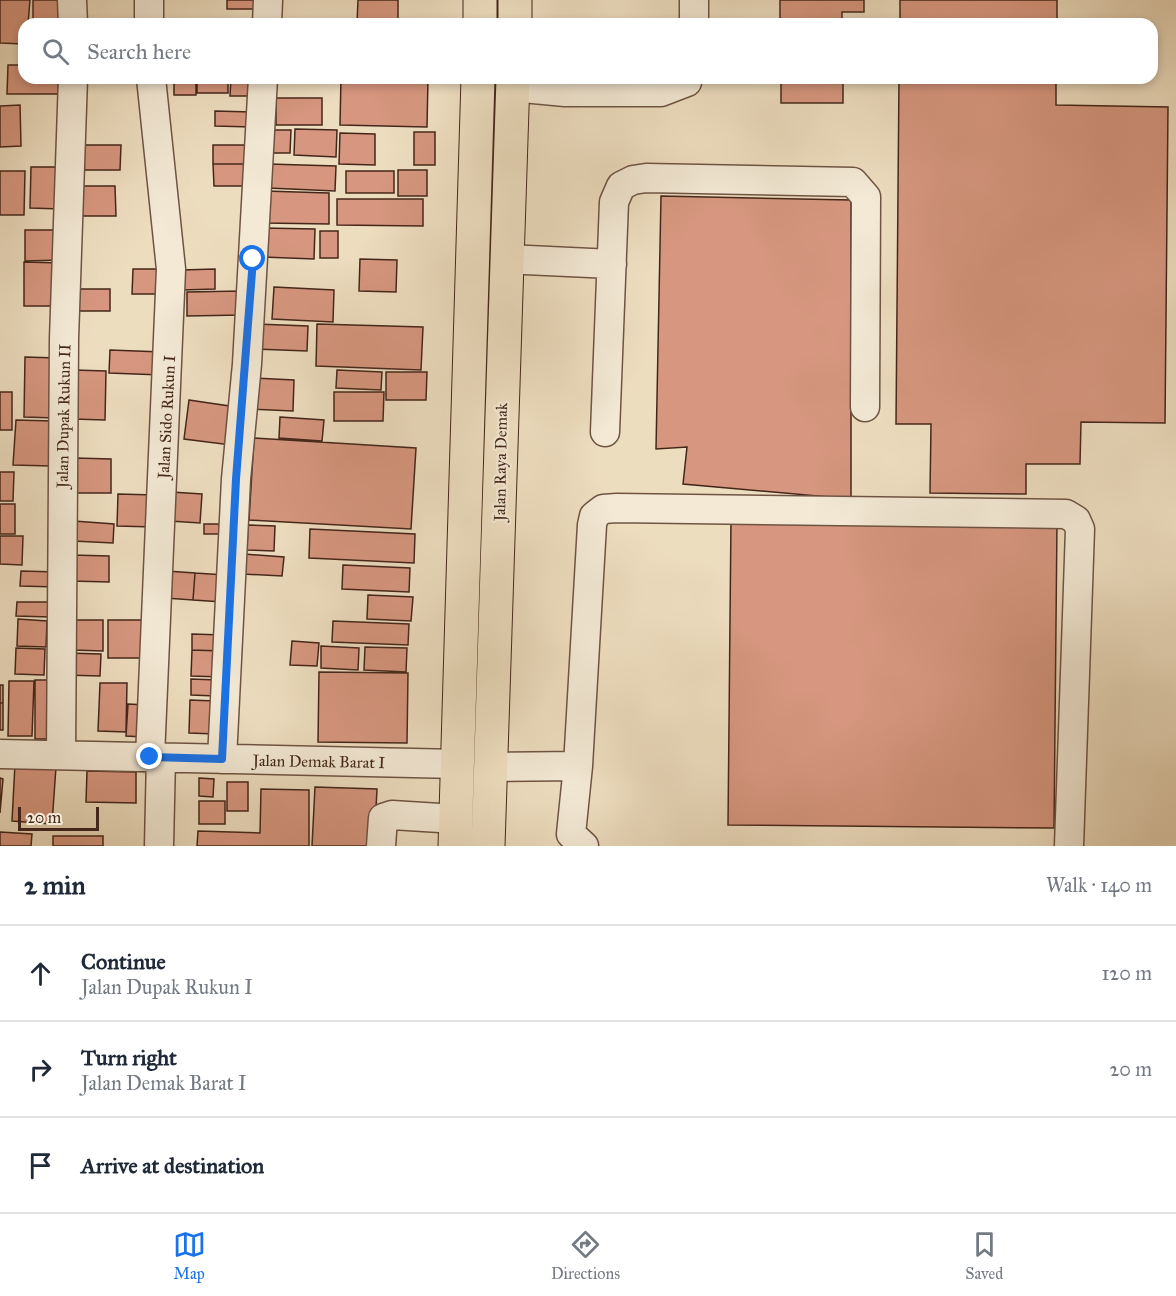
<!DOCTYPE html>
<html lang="en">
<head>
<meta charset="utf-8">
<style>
	:root { --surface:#fff; --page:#f6f6f7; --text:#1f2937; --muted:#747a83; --line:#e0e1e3; --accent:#1a73e8 }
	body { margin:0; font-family:"IM FELL Great Primer",serif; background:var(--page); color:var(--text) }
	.scale { position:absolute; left:18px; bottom:15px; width:81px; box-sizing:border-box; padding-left:6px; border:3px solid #45271a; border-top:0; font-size:16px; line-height:21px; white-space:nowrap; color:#45271a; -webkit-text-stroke:4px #f3e9d5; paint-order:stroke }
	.stop { position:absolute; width:18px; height:18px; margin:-14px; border:4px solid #1a73e8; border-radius:50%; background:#fff }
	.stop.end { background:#1a73e8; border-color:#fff; box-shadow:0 2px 6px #0008 }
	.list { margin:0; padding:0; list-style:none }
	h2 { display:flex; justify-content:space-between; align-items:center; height:78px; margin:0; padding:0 24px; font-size:26px }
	h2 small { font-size:20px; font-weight:400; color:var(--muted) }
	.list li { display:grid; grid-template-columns:39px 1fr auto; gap:18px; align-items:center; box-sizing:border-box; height:96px; padding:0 24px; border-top:2px solid var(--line) }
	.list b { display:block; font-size:22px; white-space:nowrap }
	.list p { margin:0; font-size:20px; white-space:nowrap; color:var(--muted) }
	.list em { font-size:20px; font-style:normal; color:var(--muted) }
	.icon { flex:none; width:33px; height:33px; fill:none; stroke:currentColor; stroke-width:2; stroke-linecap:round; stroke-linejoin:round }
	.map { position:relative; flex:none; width:1176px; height:846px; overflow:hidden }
	.search { position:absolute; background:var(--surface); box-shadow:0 3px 9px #0003; left:18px; right:18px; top:18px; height:66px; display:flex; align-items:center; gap:15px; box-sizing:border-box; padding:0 21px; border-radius:18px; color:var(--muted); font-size:22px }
	.sheet { height:366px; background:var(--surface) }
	nav { display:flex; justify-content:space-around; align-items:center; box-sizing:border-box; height:84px; border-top:2px solid var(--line); background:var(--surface); font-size:16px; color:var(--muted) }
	nav a { display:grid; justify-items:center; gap:3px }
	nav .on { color:var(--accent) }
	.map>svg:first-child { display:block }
</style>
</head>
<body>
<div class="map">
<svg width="1176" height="846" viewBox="0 0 1176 846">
	<rect width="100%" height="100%" fill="#edddbf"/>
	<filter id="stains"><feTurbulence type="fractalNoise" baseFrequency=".00333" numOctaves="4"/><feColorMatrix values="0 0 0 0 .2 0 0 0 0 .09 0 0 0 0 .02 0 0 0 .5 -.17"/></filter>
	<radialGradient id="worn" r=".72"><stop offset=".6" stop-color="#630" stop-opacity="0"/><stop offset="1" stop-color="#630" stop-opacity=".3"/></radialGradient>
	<path fill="#d6967f" stroke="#45271a" stroke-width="1.5" d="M 0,0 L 30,0 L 28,24 L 24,24 L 24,44 L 0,43 Z
		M 33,0 L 68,0 L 67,24 L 33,24 Z
		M 227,0 L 258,0 L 258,9 L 227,9 Z
		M 358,0 L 398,0 L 398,24 L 357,23 Z
		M 780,0 L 864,0 L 864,12 L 842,12 L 842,24 L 780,24 Z
		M 900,0 L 1057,0 L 1057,24 L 900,24 Z
		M 8,65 L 24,65 L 24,78 L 68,78 L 68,94 L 7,94 Z
		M 174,78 L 196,78 L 196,95 L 174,95 Z
		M 197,78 L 228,78 L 228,93 L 197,93 Z
		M 231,78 L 257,78 L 257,96 L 230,96 Z
		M 314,78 L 339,78 L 339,83 L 314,83 Z
		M 341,78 L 428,78 L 427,127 L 340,125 Z
		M 781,78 L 843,78 L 843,103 L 781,103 Z
		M 899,78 L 1056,78 L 1056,105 L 1168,107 L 1165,423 L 1081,422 L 1080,464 L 1026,464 L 1026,494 L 930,493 L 931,424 L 896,424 Z
		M 276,98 L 322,98 L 322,125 L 276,125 Z
		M 20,105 L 21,146 L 0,147 L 0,106 Z
		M 215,111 L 252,112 L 252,127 L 215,126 Z
		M 295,129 L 337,130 L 336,157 L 294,155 Z
		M 268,130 L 291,130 L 290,153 L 268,153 Z
		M 414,132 L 435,132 L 435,165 L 414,165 Z
		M 340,133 L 375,134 L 375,165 L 339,164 Z
		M 81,145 L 121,145 L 120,170 L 81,170 Z
		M 213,145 L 245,145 L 245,164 L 213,164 Z
		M 213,164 L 245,164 L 245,186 L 214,186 Z
		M 268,164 L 336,166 L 335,191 L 268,188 Z
		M 31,167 L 62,167 L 61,209 L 30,208 Z
		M 398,170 L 427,170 L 427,196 L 398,196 Z
		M 0,171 L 25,171 L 24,215 L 0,215 Z
		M 346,171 L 394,171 L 394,193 L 346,193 Z
		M 76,186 L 115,186 L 116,216 L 76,216 Z
		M 265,191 L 329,193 L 329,224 L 264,223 Z
		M 661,196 L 851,200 L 851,499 L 683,484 L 687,447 L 656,449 Z
		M 337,199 L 423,199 L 423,226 L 337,225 Z
		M 263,228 L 315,229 L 314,259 L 263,257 Z
		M 25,230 L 60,230 L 61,260 L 25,261 Z
		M 320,231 L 338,231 L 338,258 L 320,258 Z
		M 360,259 L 397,260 L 396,292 L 359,291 Z
		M 24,262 L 60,263 L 60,306 L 24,306 Z
		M 133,269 L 168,269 L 167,294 L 132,294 Z
		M 215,269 L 215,289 L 182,290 L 182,270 Z
		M 274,287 L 334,290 L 333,322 L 272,319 Z
		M 75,289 L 110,289 L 110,311 L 75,311 Z
		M 242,291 L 242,315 L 187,316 L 187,292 Z
		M 256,324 L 308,326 L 307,351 L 255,349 Z
		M 317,324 L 423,327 L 421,370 L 316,366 Z
		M 110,350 L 162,352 L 161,375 L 109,373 Z
		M 25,357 L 57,358 L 56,418 L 24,417 Z
		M 74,370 L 106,371 L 105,420 L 73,419 Z
		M 337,370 L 382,372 L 381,390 L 336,388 Z
		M 386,372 L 427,372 L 426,400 L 386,400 Z
		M 252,378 L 294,380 L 293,411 L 251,409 Z
		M 0,392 L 12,392 L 12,430 L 0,430 Z
		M 334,392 L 384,392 L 383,421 L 334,421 Z
		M 189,400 L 236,407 L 231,445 L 184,439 Z
		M 280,417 L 324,420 L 322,441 L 279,438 Z
		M 16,420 L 53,421 L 51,466 L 13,465 Z
		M 254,438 L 416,448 L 411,529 L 249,520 Z
		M 75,458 L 111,459 L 111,493 L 75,493 Z
		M 0,472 L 14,472 L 13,501 L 0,501 Z
		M 171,492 L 202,494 L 200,523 L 170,521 Z
		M 118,494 L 154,495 L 154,527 L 117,526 Z
		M 0,504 L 15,504 L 15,534 L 0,534 Z
		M 731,519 L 1057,522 L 1054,828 L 728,825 Z
		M 74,521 L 114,524 L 113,543 L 73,541 Z
		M 204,524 L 227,524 L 227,534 L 204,534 Z
		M 248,525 L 275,526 L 274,551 L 247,550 Z
		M 310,529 L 415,534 L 414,563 L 309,558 Z
		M 0,536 L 23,536 L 22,565 L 0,564 Z
		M 244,554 L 284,557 L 282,576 L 243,574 Z
		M 72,555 L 109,556 L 109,582 L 71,581 Z
		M 343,565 L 410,568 L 409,592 L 342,589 Z
		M 21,571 L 57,572 L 57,587 L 20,586 Z
		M 166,571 L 195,573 L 193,600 L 165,598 Z
		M 195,573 L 225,575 L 223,602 L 193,600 Z
		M 368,595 L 413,597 L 411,621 L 367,619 Z
		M 17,602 L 51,602 L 51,617 L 16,616 Z
		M 18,619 L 47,621 L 46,647 L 17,646 Z
		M 72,620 L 103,620 L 103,651 L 72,650 Z
		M 108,620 L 147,620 L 147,658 L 108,658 Z
		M 333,621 L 409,624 L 408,645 L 332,642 Z
		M 192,634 L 223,635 L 222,651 L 192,650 Z
		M 292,641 L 319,643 L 317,666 L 290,665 Z
		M 321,646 L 359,648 L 358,670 L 321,668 Z
		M 365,647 L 407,648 L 406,672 L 364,670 Z
		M 16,648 L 45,649 L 44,675 L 15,674 Z
		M 192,650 L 222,651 L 221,677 L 191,676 Z
		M 65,653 L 101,654 L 100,676 L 64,675 Z
		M 319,672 L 408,673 L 407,743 L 318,742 Z
		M 191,679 L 217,680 L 216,696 L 191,695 Z
		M 35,680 L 57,680 L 57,739 L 35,739 Z
		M 9,681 L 34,681 L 32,736 L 8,736 Z
		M 100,683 L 127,683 L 126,732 L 98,731 Z
		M 0,685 L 3,685 L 3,703 L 0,703 Z
		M 190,700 L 215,701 L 215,734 L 189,733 Z
		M 0,703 L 3,703 L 3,730 L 0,730 Z
		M 128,704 L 146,705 L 144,737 L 126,736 Z
		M 15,764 L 56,767 L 52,824 L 12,821 Z
		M 87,771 L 136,772 L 136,803 L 86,802 Z
		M 0,778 L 3,779 L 0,813 Z
		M 199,778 L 214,779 L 213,797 L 199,796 Z
		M 227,782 L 248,782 L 248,811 L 227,811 Z
		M 315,787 L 377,789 L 374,846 L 312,846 Z
		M 261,789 L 309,790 L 309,846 L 197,846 L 198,831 L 260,833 Z
		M 199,801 L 225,801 L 225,824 L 199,824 Z
		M 0,832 L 32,834 L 31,846 L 0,846 Z
		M 53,836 L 103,836 L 103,846 L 53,846 Z"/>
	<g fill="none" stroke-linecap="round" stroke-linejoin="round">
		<defs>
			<path id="minor" d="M 72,0 L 73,24
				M 149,0 L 149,24
				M 694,0 L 694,24
				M 267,24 L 268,0
				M 512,87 L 565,92 L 661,92 L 687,82 L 688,78
				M 505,259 L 612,264
				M 605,432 L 614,202 L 621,186 L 633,180 L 646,178 L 853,182 L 866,197 L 865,407
				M 0,754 L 458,764
				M 61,755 L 64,339 L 73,78
				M 150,757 L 171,269 L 151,78
				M 222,759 L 236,479 L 247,364 L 263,78
				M 491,767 L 578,766
				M 159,846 L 161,757
				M 381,846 L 383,818 L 392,815 L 456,819
				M 584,846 L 571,834 L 578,766 L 592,525 L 594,516 L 603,509 L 617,508 L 1066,514 L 1076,520 L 1080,529 L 1069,846"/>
			<path id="highway" d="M 480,24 L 480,0
				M 515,24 L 515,0
				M 455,846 L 478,78
				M 488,846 L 513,78"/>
		</defs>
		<use href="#minor" stroke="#6f5443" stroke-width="31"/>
		<use href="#highway" stroke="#45271a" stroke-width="35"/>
		<use href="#minor" stroke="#f3e9d5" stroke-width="28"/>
		<use href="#highway" stroke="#edddbf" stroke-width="33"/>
	</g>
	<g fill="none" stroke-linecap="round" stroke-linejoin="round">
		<path stroke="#1a73e8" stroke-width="8" d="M 150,757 L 222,759 L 236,479 L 253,259"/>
	</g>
	<g text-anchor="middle" stroke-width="4.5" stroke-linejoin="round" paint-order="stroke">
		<g font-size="16" fill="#45271a" stroke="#f3e9d5">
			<text transform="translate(63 416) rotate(-89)" y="6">Jalan Dupak Rukun II</text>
			<text transform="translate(166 417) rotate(-87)" y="6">Jalan Sido Rukun I</text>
			<text transform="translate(500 462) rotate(-89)" y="6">Jalan Raya Demak</text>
			<text transform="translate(319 761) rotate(1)" y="6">Jalan Demak Barat I</text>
		</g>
	</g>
	<rect width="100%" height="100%" filter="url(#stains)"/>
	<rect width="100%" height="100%" fill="url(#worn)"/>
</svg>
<div class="scale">20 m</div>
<div class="stop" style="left:253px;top:259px"></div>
<div class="stop end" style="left:150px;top:757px"></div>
<div class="search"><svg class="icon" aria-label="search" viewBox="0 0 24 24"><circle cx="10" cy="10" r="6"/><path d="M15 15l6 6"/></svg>Search here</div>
</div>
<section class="sheet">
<h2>2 min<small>Walk · 140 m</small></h2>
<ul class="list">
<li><svg class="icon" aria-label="ahead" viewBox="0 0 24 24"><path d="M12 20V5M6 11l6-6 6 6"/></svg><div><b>Continue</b><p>Jalan Dupak Rukun I</p></div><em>120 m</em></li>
<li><svg class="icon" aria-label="right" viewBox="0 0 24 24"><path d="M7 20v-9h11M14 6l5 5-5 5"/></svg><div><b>Turn right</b><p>Jalan Demak Barat I</p></div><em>20 m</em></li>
<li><svg class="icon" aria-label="arrive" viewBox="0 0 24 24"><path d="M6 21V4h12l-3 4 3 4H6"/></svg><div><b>Arrive at destination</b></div></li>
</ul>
</section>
<nav>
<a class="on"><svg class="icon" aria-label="map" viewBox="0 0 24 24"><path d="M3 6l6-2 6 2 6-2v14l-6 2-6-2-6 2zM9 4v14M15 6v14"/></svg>Map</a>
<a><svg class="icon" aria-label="directions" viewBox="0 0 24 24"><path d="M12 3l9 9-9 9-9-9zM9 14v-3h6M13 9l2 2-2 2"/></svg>Directions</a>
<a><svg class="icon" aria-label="saved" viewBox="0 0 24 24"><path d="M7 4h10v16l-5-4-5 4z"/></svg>Saved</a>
</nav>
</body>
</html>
